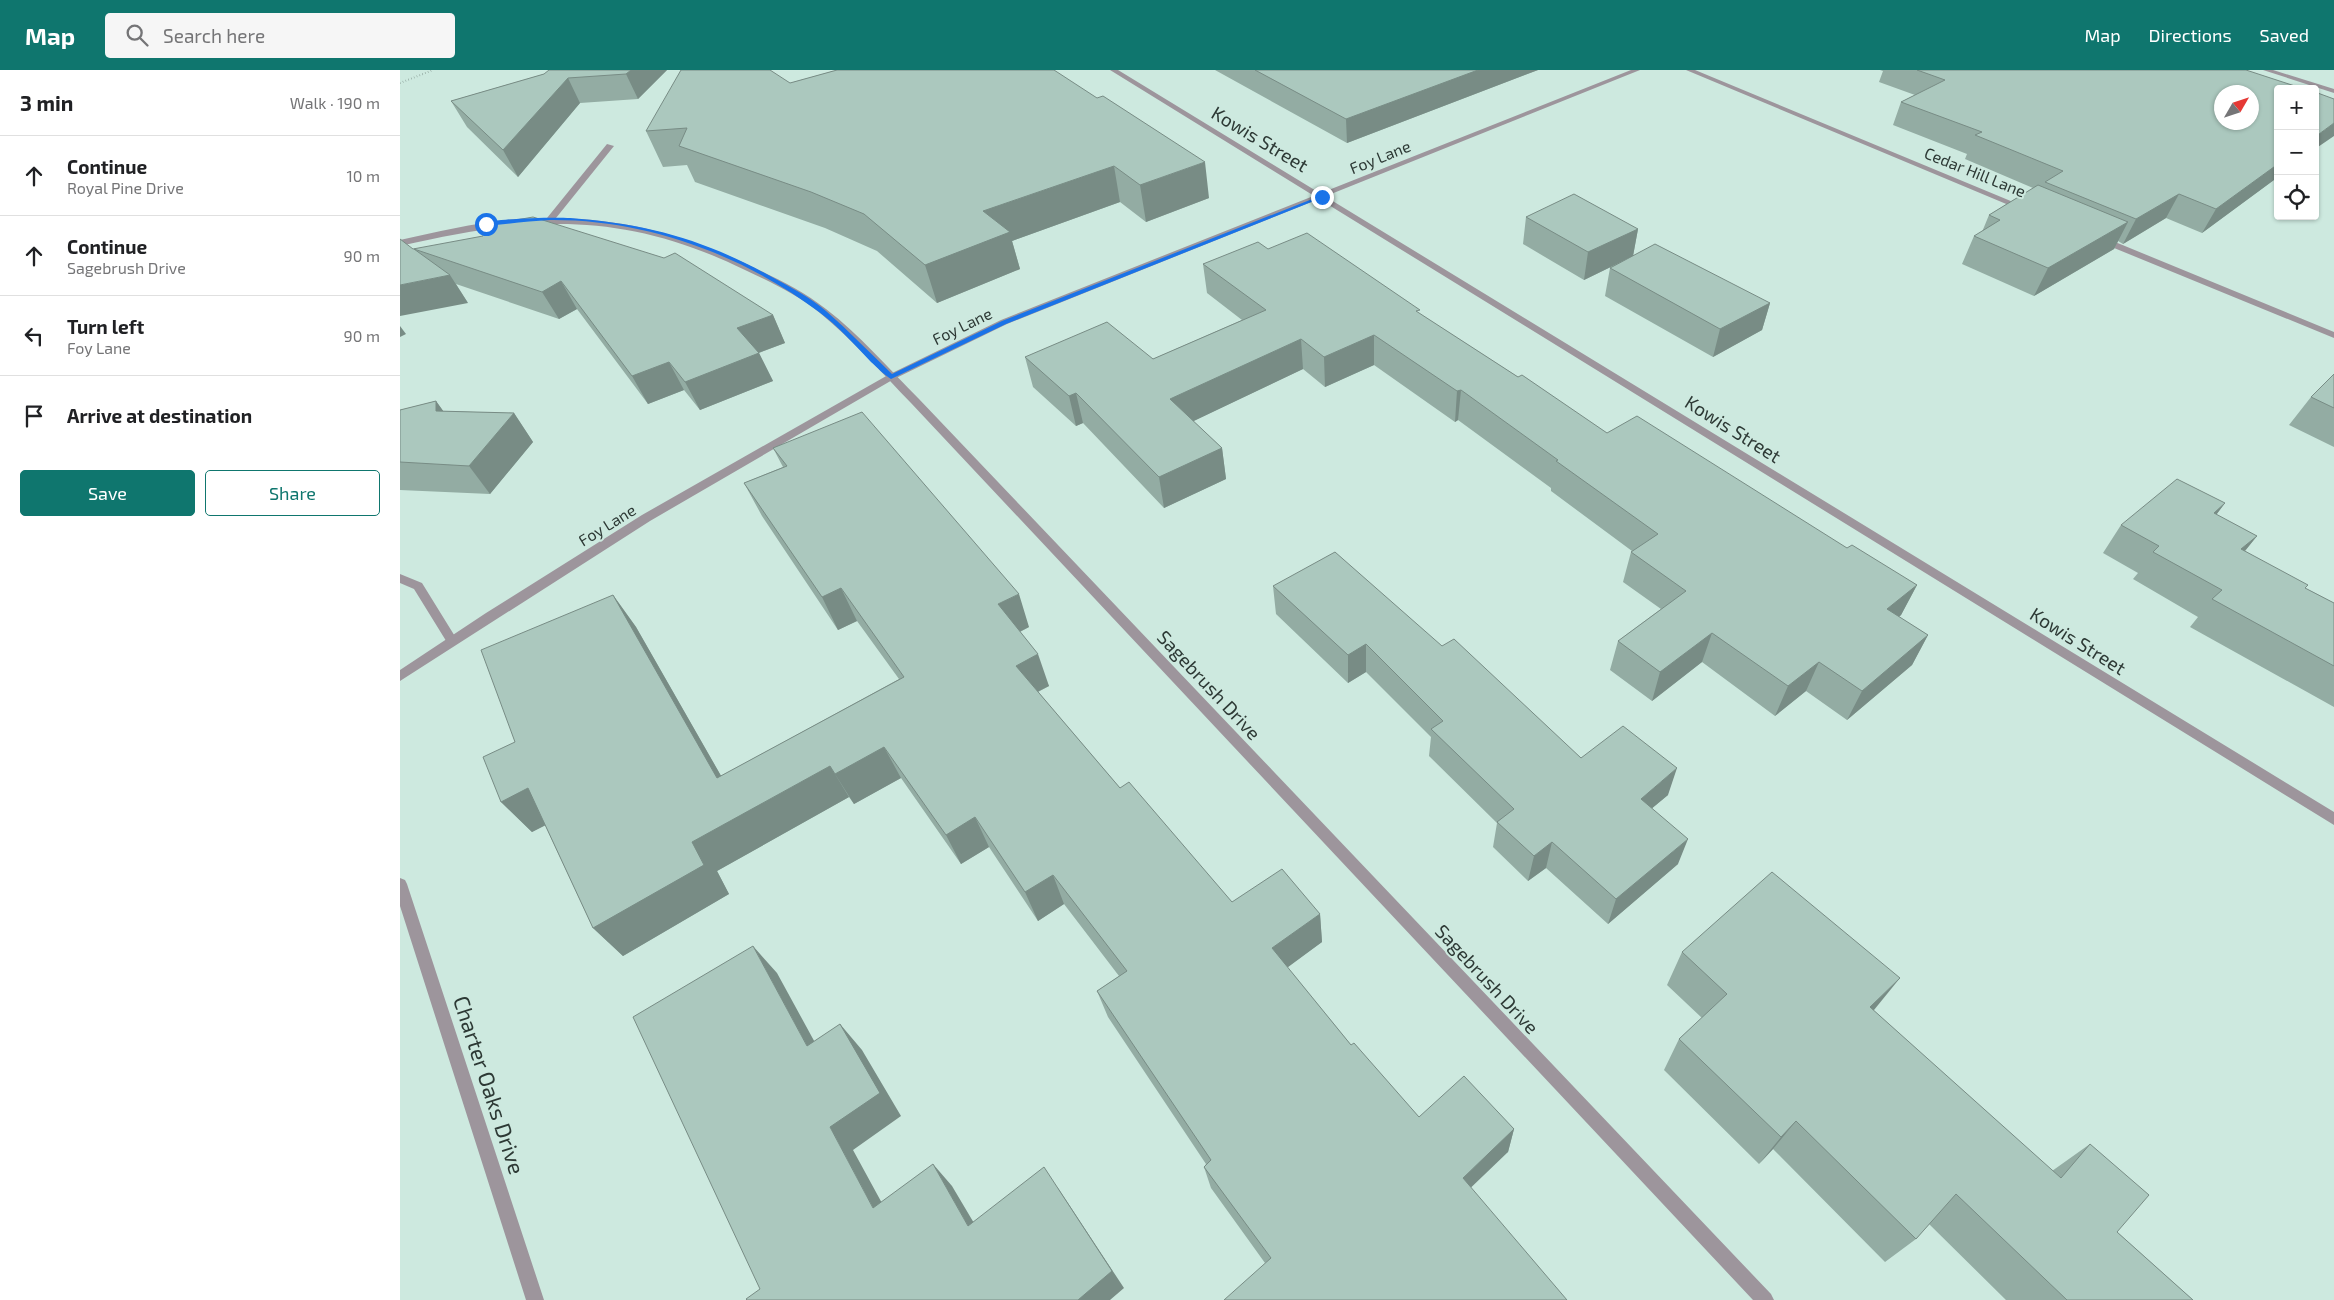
<!DOCTYPE html>
<html lang="en">
<head>
<meta charset="utf-8">
<style>
	:root { --surface:#fff; --page:#f6f6f6; --text:#202124; --muted:#757577; --line:#e0e0e0; --accent:#0f766e }
	body { margin:0; font-family:"Exo 2",sans-serif; background:var(--page); color:var(--text) }
	.controls { position:absolute; right:15px; top:15px; display:grid; overflow:hidden; border-radius:5px; box-shadow:0 1px 4px #0004 }
	.controls button { width:45px; height:45px; display:grid; place-items:center; padding:0; border:0; border-bottom:1px solid var(--line); background:var(--surface); color:var(--text); font:25px sans-serif }
	.compass { position:absolute; left:1814px; top:15px; width:45px; height:45px; border-radius:50%; background:var(--surface); box-shadow:0 1px 4px #0004; rotate:51deg }
	.stop { position:absolute; width:15px; height:15px; margin:-11px; border:4px solid #1a73e8; border-radius:50%; background:#fff }
	.stop.end { background:#1a73e8; border-color:#fff; box-shadow:0 1px 5px #0008 }
	.list { margin:0; padding:0; list-style:none }
	h2 { display:flex; justify-content:space-between; align-items:center; height:65px; margin:0; padding:0 20px; font-size:21px }
	h2 small { font-size:16px; font-weight:400; color:var(--muted) }
	.list li { display:grid; grid-template-columns:32px 1fr auto; gap:15px; align-items:center; box-sizing:border-box; height:80px; padding:0 20px; border-top:1px solid var(--line) }
	.list b { display:block; font-size:19px; white-space:nowrap }
	.list p { margin:0; font-size:16px; white-space:nowrap; color:var(--muted) }
	.list em { font-size:16px; font-style:normal; color:var(--muted) }
	.actions { display:flex; gap:10px; padding:15px 20px }
	.actions a { flex:1; padding:11px 0; border:1px solid var(--accent); border-radius:5px; text-align:center; font-size:18px; color:var(--accent) }
	.actions .main { background:var(--accent); color:#fff }
	.icon { flex:none; width:28px; height:28px; fill:none; stroke:currentColor; stroke-width:2; stroke-linecap:round; stroke-linejoin:round }
	.map { position:relative; flex:none; width:1934px; height:1230px; overflow:hidden }
	header { display:flex; align-items:center; gap:30px; box-sizing:border-box; height:70px; padding:0 25px; background:var(--accent); color:#fff }
	header strong { font-size:24px }
	nav { display:flex; gap:28px; margin-inline-start:auto; font-size:18px }
	.search { width:350px; height:45px; background:var(--page); display:flex; align-items:center; gap:12px; box-sizing:border-box; padding:0 18px; border-radius:5px; color:var(--muted); font-size:19px }
	main { display:flex }
	aside { flex:1; background:var(--surface) }
	.map>svg:first-child { display:block }
</style>
</head>
<body>
<header>
<strong>Map</strong>
<div class="search"><svg class="icon" aria-label="search" viewBox="0 0 24 24"><circle cx="10" cy="10" r="6"/><path d="M15 15l6 6"/></svg>Search here</div>
<nav><a>Map</a><a>Directions</a><a>Saved</a></nav>
</header>
<main>
<aside>
<h2>3 min<small>Walk · 190 m</small></h2>
<ul class="list">
<li><svg class="icon" aria-label="ahead" viewBox="0 0 24 24"><path d="M12 20V5M6 11l6-6 6 6"/></svg><div><b>Continue</b><p>Royal Pine Drive</p></div><em>10 m</em></li>
<li><svg class="icon" aria-label="ahead" viewBox="0 0 24 24"><path d="M12 20V5M6 11l6-6 6 6"/></svg><div><b>Continue</b><p>Sagebrush Drive</p></div><em>90 m</em></li>
<li><svg class="icon" aria-label="left" viewBox="0 0 24 24"><path d="M17 20v-9H6M10 6l-5 5 5 5"/></svg><div><b>Turn left</b><p>Foy Lane</p></div><em>90 m</em></li>
<li><svg class="icon" aria-label="arrive" viewBox="0 0 24 24"><path d="M6 21V4h12l-3 4 3 4H6"/></svg><div><b>Arrive at destination</b></div></li>
</ul>
<div class="actions"><a class="main">Save</a><a>Share</a></div>
</aside>
<div class="map">
<svg width="1934" height="1230" viewBox="0 0 1934 1230">
	<rect width="100%" height="100%" fill="#cde9df"/>
	<g fill="none" stroke-linecap="round" stroke-linejoin="round">
		<path stroke="#80948d" stroke-width="2" stroke-dasharray="0.5 2.5" stroke-linecap="butt" d="M 0,13 L 33,0"/>
		<path fill="#9d959c" fill-rule="evenodd" d="M 710,0 L 718,0 L 1934,742 L 1934,755 Z
			M 1286,0 L 1295,0 L 1630,139 L 1623,141 Z
			M 1863,0 L 1873,0 L 1934,19 L 1934,23 Z
			M 207,74 L 214,76 L 156,148 C 228,149 292,167 357,199 C 380,210 405,222 426,239 C 460,265 488,298 519,329 L 1371,1224 L 1374,1230 L 1353,1230 L 511,333 C 482,303 453,270 420,243 C 398,225 371,212 345,200 C 223,140 129,146 0,176 L 0,170 C 48,160 98,147 147,148 Z
			M 1697,167 L 1703,167 L 1934,262 L 1934,268 L 1697,171 Z
			M 0,504 L 22,513 L 56,568 L 58,571 L 56,574 L 48,574 L 14,519 L 0,513 Z
			M 0,808 L 5,810 L 7,814 L 144,1230 L 126,1230 L 0,836 Z"/>
		<path fill="#9d959c" fill-rule="evenodd" d="M 1231,0 L 1240,0 L 607,254 L 494,309 L 250,451 L 0,611 L 0,600 L 86,543 L 242,445 L 488,305 L 601,250 Z"/>
	</g>
	<path fill="#93aca3" d="M 267,0 L 238,29 L 180,33 L 118,107 L 67,57 L 51,31 L 144,4 Z
		M 437,0 L 809,128 L 746,152 L 720,132 L 612,171 L 620,199 L 537,233 L 477,181 L 425,158 L 295,112 L 287,95 L 263,97 L 246,61 L 390,13 Z
		M 815,0 L 1138,0 L 947,73 Z
		M 1480,0 L 1846,0 L 1878,19 L 1878,107 L 1802,163 L 1766,148 L 1723,174 L 1718,171 L 1714,179 L 1634,226 L 1562,194 L 1574,166 L 1582,162 L 1589,145 L 1633,118 L 1565,89 L 1567,84 L 1493,55 L 1501,32 L 1515,25 L 1479,12 L 1483,1 Z
		M 1126,147 L 1238,159 L 1233,186 L 1370,233 L 1362,260 L 1313,287 L 1205,226 L 1210,198 L 1217,194 L 1184,210 L 1123,174 Z
		M 13,179 L 373,245 L 385,273 L 359,283 L 373,311 L 300,340 L 284,320 L 248,334 L 177,239 L 159,249 L 56,214 L 68,233 Z
		M 868,179 L 1020,244 L 1118,307 L 1207,363 L 1447,478 L 1517,515 L 1501,545 L 1499,547 L 1528,565 L 1512,595 L 1447,650 L 1406,621 L 1375,646 L 1302,592 L 1252,631 L 1210,600 L 1218,571 L 1261,539 L 1223,512 L 1231,482 L 1232,481 L 1151,421 L 1151,418 L 1058,350 L 1055,352 L 974,295 L 925,317 L 903,299 L 793,351 L 822,378 L 826,409 L 764,438 L 683,353 L 676,356 L 633,317 L 625,287 L 753,289 L 842,250 L 807,223 L 803,194 Z
		M 1934,304 L 1934,377 L 1889,355 L 1911,327 Z
		M 36,331 L 43,341 L 114,343 L 133,372 L 90,424 L 0,420 L 0,340 Z
		M 373,378 L 629,557 L 620,562 L 649,616 L 638,622 L 720,718 L 832,832 L 920,844 L 922,872 L 887,897 L 951,975 L 1019,1047 L 1114,1059 L 1108,1082 L 865,1193 L 811,1118 L 804,1097 L 806,1094 L 708,947 L 697,921 L 719,906 L 664,834 L 638,851 L 589,777 L 561,794 L 501,708 L 454,734 L 449,727 L 317,801 L 329,824 L 223,886 L 193,858 L 145,755 L 132,762 L 101,732 L 115,672 L 213,525 L 236,557 L 321,706 L 499,609 L 457,551 L 438,560 L 362,446 L 344,413 L 383,397 Z
		M 1825,433 L 1816,445 L 1857,466 L 1845,481 L 1905,518 L 1934,533 L 1934,637 L 1790,557 L 1798,547 L 1733,509 L 1738,503 L 1703,483 L 1721,455 Z
		M 873,516 L 1042,576 L 1181,688 L 1268,725 L 1252,738 L 1278,794 L 1208,854 L 1146,798 L 1128,811 L 1093,777 L 1097,753 L 1029,686 L 1031,667 L 966,602 L 948,613 L 876,544 Z
		M 1282,882 L 1474,941 L 1652,1101 L 1690,1074 L 1717,1162 L 1793,1230 L 1606,1230 L 1529,1154 L 1516,1169 L 1485,1192 L 1373,1079 L 1359,1094 L 1264,1000 L 1279,969 L 1302,948 L 1267,915 Z"/>
	<path fill="#788c85" d="M 231,0 L 267,0 L 238,29 L 226,4 Z
		M 1078,0 L 1138,0 L 947,73 L 946,49 Z
		M 168,8 L 180,33 L 118,107 L 103,80 Z
		M 1934,53 L 1934,66 L 1915,79 L 1915,67 Z
		M 805,92 L 809,128 L 746,152 L 740,115 Z
		M 1878,94 L 1878,107 L 1802,163 L 1816,139 Z
		M 714,96 L 720,132 L 612,171 L 620,199 L 537,233 L 525,195 L 583,141 Z
		M 1779,124 L 1766,148 L 1723,174 L 1736,149 Z
		M 1728,152 L 1714,179 L 1634,226 L 1648,198 Z
		M 1238,159 L 1233,186 L 1184,210 L 1188,182 Z
		M 50,205 L 68,233 L 0,246 L 0,215 Z
		M 161,211 L 177,239 L 159,249 L 142,222 Z
		M 1370,233 L 1362,260 L 1313,287 L 1320,259 Z
		M 373,245 L 385,273 L 350,286 L 337,258 Z
		M 0,256 L 6,264 L 0,267 Z
		M 974,265 L 974,295 L 925,317 L 924,287 Z
		M 901,269 L 903,299 L 775,360 L 770,329 Z
		M 359,283 L 373,311 L 300,340 L 285,312 Z
		M 269,292 L 284,320 L 248,334 L 232,306 Z
		M 1061,320 L 1058,350 L 1055,352 L 1057,321 Z
		M 676,323 L 683,353 L 676,356 L 669,326 Z
		M 36,331 L 57,360 L 36,341 Z
		M 114,343 L 133,372 L 90,424 L 69,396 Z
		M 822,378 L 826,409 L 764,438 L 759,407 Z
		M 1825,433 L 1804,461 L 1814,443 Z
		M 1857,466 L 1835,493 L 1841,479 Z
		M 1517,515 L 1501,545 L 1472,569 L 1487,539 Z
		M 441,518 L 457,551 L 438,560 L 422,527 Z
		M 619,524 L 629,557 L 609,567 L 598,534 Z
		M 213,525 L 236,557 L 340,739 L 317,708 Z
		M 1312,563 L 1302,592 L 1252,631 L 1260,602 Z
		M 1528,565 L 1512,595 L 1447,650 L 1462,621 Z
		M 966,574 L 966,602 L 948,613 L 948,585 Z
		M 638,584 L 649,616 L 627,627 L 616,596 Z
		M 1419,592 L 1406,621 L 1375,646 L 1388,616 Z
		M 484,677 L 501,708 L 454,734 L 435,704 Z
		M 430,696 L 449,727 L 317,801 L 329,824 L 223,886 L 193,858 L 292,772 Z
		M 1277,698 L 1268,725 L 1232,755 L 1241,729 Z
		M 128,718 L 158,749 L 132,762 L 101,732 Z
		M 575,747 L 589,777 L 561,794 L 546,765 Z
		M 1288,769 L 1278,794 L 1208,854 L 1216,829 Z
		M 1152,772 L 1146,798 L 1128,811 L 1134,786 Z
		M 653,805 L 664,834 L 638,851 L 625,822 Z
		M 920,844 L 922,872 L 876,906 L 872,878 Z
		M 353,876 L 377,903 L 430,1000 L 407,976 Z
		M 1500,908 L 1474,940 L 1445,969 L 1470,937 Z
		M 440,954 L 462,980 L 501,1046 L 453,1080 L 495,1157 L 473,1138 L 430,1057 Z
		M 1396,1051 L 1373,1079 L 1359,1094 L 1381,1067 Z
		M 1114,1059 L 1108,1082 L 1059,1129 L 1063,1108 Z
		M 533,1094 L 552,1116 L 587,1175 L 568,1156 Z
		M 658,1118 L 724,1218 L 710,1230 L 678,1230 Z"/>
	<path fill="#abc8be" stroke="#788c85" fill-rule="evenodd" d="M 149,0 L 231,0 L 226,4 L 168,8 L 103,80 L 51,31 L 144,4 Z
		M 281,0 L 370,0 L 390,13 L 437,0 L 654,0 L 697,28 L 703,26 L 805,92 L 740,115 L 714,96 L 583,141 L 610,162 L 525,195 L 464,144 L 411,122 L 279,76 L 287,58 L 246,61 Z
		M 855,0 L 1078,0 L 946,49 Z
		M 1517,0 L 1846,0 L 1904,19 L 1878,19 L 1878,94 L 1816,139 L 1779,124 L 1736,149 L 1645,112 L 1663,101 L 1575,65 L 1582,62 L 1501,32 L 1545,10 ZM 1822,22 L 1852,22 L 1852,52 L 1822,52 Z
		M 1915,22 L 1934,29 L 1934,53 L 1915,67 Z
		M 1638,115 L 1728,152 L 1648,198 L 1574,166 L 1600,150 L 1589,145 Z
		M 1174,124 L 1238,159 L 1188,182 L 1126,147 Z
		M 133,147 L 264,188 L 275,183 L 373,245 L 337,258 L 359,283 L 285,312 L 269,292 L 232,306 L 161,211 L 142,222 L 14,179 L 50,205 L 0,215 L 0,169 L 13,179 L 83,166 L 83,156 Z
		M 907,163 L 1020,240 L 1016,241 L 1118,307 L 1122,305 L 1207,363 L 1237,346 L 1447,478 L 1452,475 L 1517,515 L 1487,539 L 1528,565 L 1462,621 L 1419,592 L 1388,616 L 1312,563 L 1260,602 L 1218,571 L 1286,521 L 1231,482 L 1258,464 L 1156,391 L 1158,390 L 1061,320 L 1057,321 L 974,265 L 924,287 L 901,269 L 770,329 L 822,378 L 759,407 L 676,323 L 669,326 L 625,287 L 707,252 L 753,289 L 866,240 L 803,194 L 858,172 L 868,179 Z
		M 1255,174 L 1370,233 L 1320,259 L 1210,198 Z
		M 1934,304 L 1934,338 L 1911,327 Z
		M 36,331 L 36,341 L 114,343 L 69,396 L 0,392 L 0,340 Z
		M 462,342 L 619,524 L 598,534 L 638,584 L 616,596 L 720,718 L 729,712 L 832,832 L 882,799 L 920,844 L 872,878 L 951,975 L 954,973 L 1019,1047 L 1064,1006 L 1114,1059 L 1063,1108 L 1167,1230 L 824,1230 L 871,1188 L 804,1097 L 811,1090 L 697,921 L 727,901 L 653,805 L 625,822 L 575,747 L 546,765 L 484,677 L 435,704 L 430,696 L 292,772 L 304,795 L 193,858 L 128,718 L 101,732 L 83,687 L 115,672 L 81,580 L 213,525 L 317,708 L 504,607 L 441,518 L 422,527 L 344,413 L 387,396 L 373,378 Z
		M 1777,409 L 1825,433 L 1814,443 L 1857,466 L 1841,479 L 1908,515 L 1905,518 L 1934,533 L 1934,596 L 1812,529 L 1822,520 L 1753,482 L 1759,476 L 1721,455 Z
		M 935,482 L 1042,576 L 1054,569 L 1181,688 L 1223,656 L 1277,698 L 1241,729 L 1288,769 L 1216,829 L 1152,772 L 1134,786 L 1097,752 L 1114,739 L 1031,659 L 1043,651 L 966,574 L 948,585 L 873,516 Z
		M 1372,802 L 1500,908 L 1470,937 L 1661,1108 L 1690,1074 L 1749,1125 L 1717,1162 L 1793,1230 L 1667,1230 L 1556,1124 L 1516,1169 L 1396,1051 L 1381,1067 L 1279,969 L 1327,924 L 1282,882 Z
		M 353,876 L 407,976 L 440,954 L 480,1023 L 430,1057 L 473,1138 L 533,1094 L 568,1156 L 644,1097 L 712,1201 L 678,1230 L 347,1230 L 346,1229 L 360,1219 L 233,947 Z"/>
	<path fill="#1a73e8" d="M 920,126 L 924,127 L 606,254 L 491,309 C 484,305 477,297 471,292 C 455,275 438,256 419,242 C 343,185 246,149 150,150 C 129,151 107,154 86,156 L 83,154 C 95,148 154,147 170,148 C 248,154 303,169 372,207 C 390,217 410,227 426,241 C 449,261 470,283 492,304 L 602,251 Z"/>
	<g text-anchor="middle" stroke-width="4" stroke-linejoin="round" paint-order="stroke">
		<g font-size="16" fill="#2d3935" stroke="#cde9df">
			<text transform="translate(980 87) rotate(-22)" y="6">Foy Lane</text>
			<text transform="translate(1575 102) rotate(22)" y="6">Cedar Hill Lane</text>
			<text transform="translate(562 256) rotate(-26)" y="6">Foy Lane</text>
			<text transform="translate(207 455) rotate(-32)" y="6">Foy Lane</text>
		</g>
		<g font-size="19" fill="#2d3935" stroke="#cde9df">
			<text transform="translate(860 69) rotate(31)" y="7">Kowis Street</text>
			<text transform="translate(1333 359) rotate(32)" y="7">Kowis Street</text>
			<text transform="translate(1678 571) rotate(32)" y="7">Kowis Street</text>
			<text transform="translate(809 615) rotate(47)" y="7">Sagebrush Drive</text>
			<text transform="translate(1087 909) rotate(47)" y="7">Sagebrush Drive</text>
		</g>
		<g font-size="22" fill="#2d3935" stroke="#cde9df">
			<text transform="translate(89 1015) rotate(72)" y="8">Charter Oaks Drive</text>
		</g>
	</g>
</svg>
<div class="controls">
<button>+</button>
<button>−</button>
<button><svg class="icon" aria-label="locate" viewBox="0 0 24 24"><circle cx="12" cy="12" r="6"/><path d="M12 2v4M12 18v4M2 12h4M18 12h4"/></svg></button>
</div>
<svg class="compass" viewBox="-18 -18 36 36"><path d="M0-13l5 13h-10z" fill="#e53935"/><path d="M0 13l5-13h-10z" fill="#757577"/></svg>
<div class="stop" style="left:86px;top:154px"></div>
<div class="stop end" style="left:922px;top:127px"></div>
</div>
</main>
</body>
</html>
